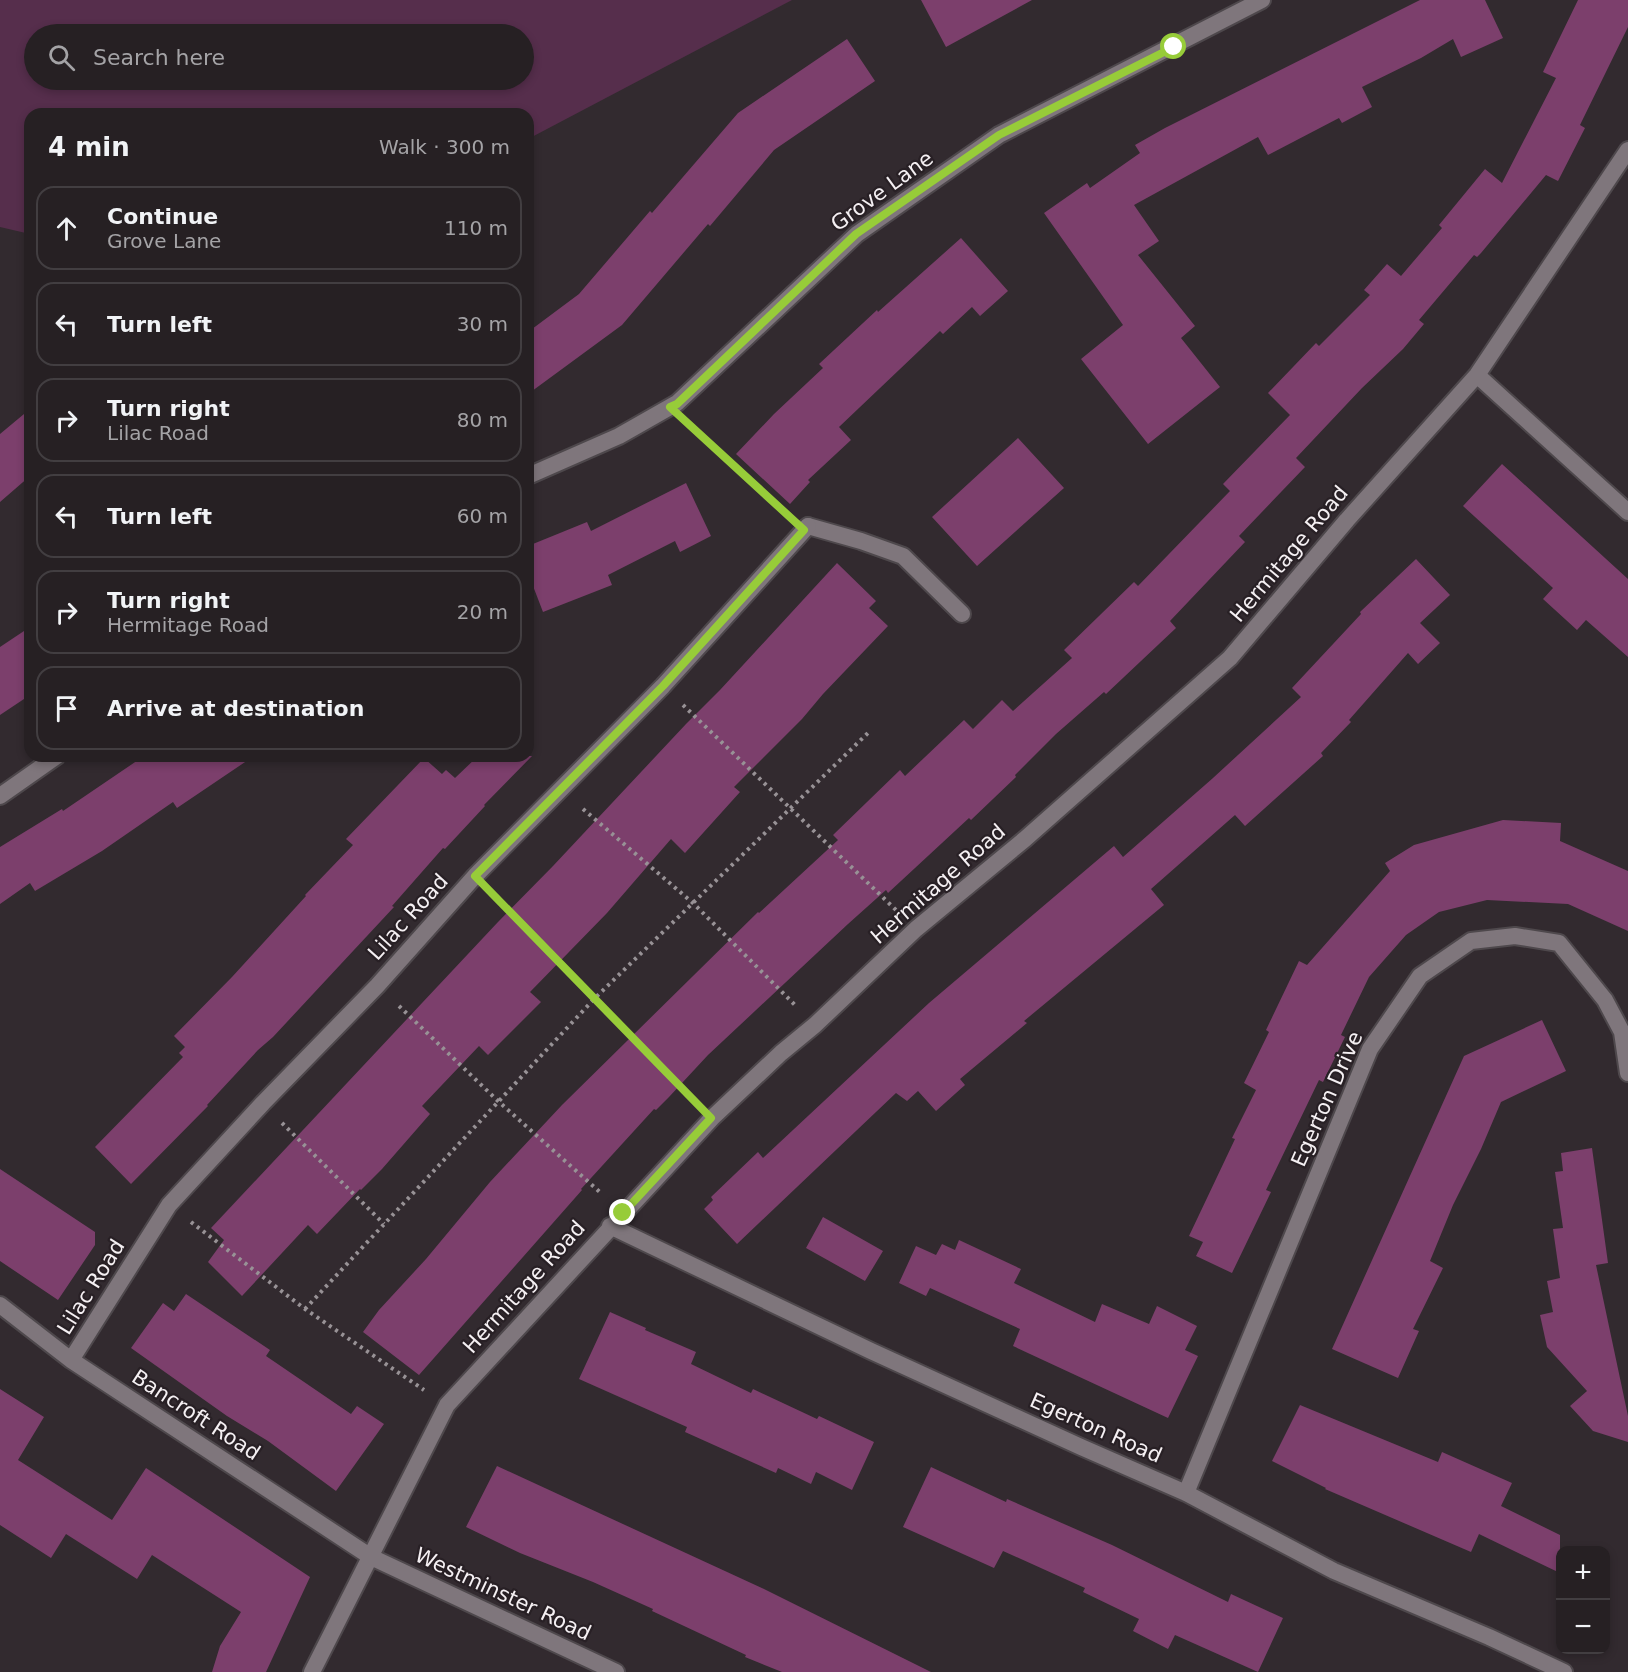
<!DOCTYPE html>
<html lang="en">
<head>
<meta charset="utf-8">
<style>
	:root { --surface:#262023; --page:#2e282b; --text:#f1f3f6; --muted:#a4a3a6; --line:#423e41 }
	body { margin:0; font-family:"DejaVu Sans",sans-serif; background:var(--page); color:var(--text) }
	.controls { position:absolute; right:18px; bottom:18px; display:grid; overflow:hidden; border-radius:12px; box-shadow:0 3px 9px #0003 }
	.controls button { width:54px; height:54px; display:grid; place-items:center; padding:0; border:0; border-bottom:2px solid var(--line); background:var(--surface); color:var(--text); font:30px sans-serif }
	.stop { position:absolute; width:18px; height:18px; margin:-14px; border:4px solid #97cc39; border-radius:50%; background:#fff }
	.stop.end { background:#97cc39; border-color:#fff; box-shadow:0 2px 6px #0008 }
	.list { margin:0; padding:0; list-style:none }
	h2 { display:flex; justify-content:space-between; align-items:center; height:78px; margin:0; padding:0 24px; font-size:26px }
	h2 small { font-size:20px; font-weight:400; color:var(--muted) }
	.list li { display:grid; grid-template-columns:39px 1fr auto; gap:18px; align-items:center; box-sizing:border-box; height:84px; margin:0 12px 12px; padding:0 12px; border:2px solid var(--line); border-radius:18px }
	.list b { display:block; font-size:22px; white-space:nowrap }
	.list p { margin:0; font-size:20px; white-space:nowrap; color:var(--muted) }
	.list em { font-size:20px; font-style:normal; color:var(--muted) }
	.icon { flex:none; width:33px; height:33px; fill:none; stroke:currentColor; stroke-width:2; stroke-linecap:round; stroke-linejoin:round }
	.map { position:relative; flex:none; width:1628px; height:1672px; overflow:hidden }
	.search { position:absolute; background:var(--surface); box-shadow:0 3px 9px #0003; left:24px; top:24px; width:510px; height:66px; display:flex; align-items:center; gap:15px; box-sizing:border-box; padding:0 21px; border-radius:33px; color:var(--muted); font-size:22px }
	.panel { position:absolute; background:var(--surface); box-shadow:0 3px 9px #0003; left:24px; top:108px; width:510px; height:654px; border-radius:18px }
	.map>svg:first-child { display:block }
</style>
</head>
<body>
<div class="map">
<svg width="1628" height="1672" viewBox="0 0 1628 1672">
	<rect width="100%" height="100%" fill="#322a2f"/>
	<path fill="#562e4c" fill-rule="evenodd" d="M 0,0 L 792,0 L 528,139 L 528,114 L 30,114 L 30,234 L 0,227 ZM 34,34 L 524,34 L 524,80 L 34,80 Z"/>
	<path fill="#7c3f6c" d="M 921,0 L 1032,0 L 946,47 Z
		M 1420,0 L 1485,0 L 1503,38 L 1461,57 L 1453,39 L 1421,58 L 1362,87 L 1372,107 L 1342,123 L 1339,118 L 1268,155 L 1258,137 L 1134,205 L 1159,241 L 1138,255 L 1195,326 L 1181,338 L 1220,387 L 1148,444 L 1081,359 L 1123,325 L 1044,213 L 1087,183 L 1090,188 L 1140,153 L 1135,145 L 1165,128 Z
		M 1578,0 L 1628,0 L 1628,27 L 1580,125 L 1585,128 L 1558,181 L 1546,175 L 1481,253 L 1477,257 L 1474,255 L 1419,320 L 1424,324 L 1403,349 L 1362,388 L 1296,458 L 1305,467 L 1239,536 L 1245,542 L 1170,621 L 1176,628 L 1106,694 L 1104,692 L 1056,734 L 1015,775 L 1016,777 L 971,820 L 969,818 L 888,893 L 886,890 L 848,924 L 708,1055 L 669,1097 L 656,1110 L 654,1109 L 581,1189 L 582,1190 L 419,1375 L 363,1332 L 379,1310 L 426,1259 L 490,1182 L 562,1105 L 758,912 L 759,913 L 838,840 L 833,835 L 900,770 L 905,776 L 964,720 L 973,729 L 1002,700 L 1013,711 L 1072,658 L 1064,650 L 1134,582 L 1138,586 L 1230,491 L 1223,484 L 1290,415 L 1268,393 L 1316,343 L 1319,346 L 1370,295 L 1364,290 L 1387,264 L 1401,276 L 1442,228 L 1439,225 L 1485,169 L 1502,183 L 1556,78 L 1543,72 Z
		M 847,39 L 875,81 L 774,150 L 710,226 L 708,224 L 622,325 L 528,394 L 528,332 L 579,294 L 650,211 L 652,213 L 738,113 Z
		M 961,238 L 1008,291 L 980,316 L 972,307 L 943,334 L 940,331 L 839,427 L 851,440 L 808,480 L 810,482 L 790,504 L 736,454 L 774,414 L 823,368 L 819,364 L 877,310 L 878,312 Z
		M 30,409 L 30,476 L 0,502 L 0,434 Z
		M 1018,438 L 1064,488 L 977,566 L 932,517 Z
		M 1502,464 L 1628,579 L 1628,657 L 1586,620 L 1577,630 L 1543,599 L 1553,588 L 1463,506 Z
		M 686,483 L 711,536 L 680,552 L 675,541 L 608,575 L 612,585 L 543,612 L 528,573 L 528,546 L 587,522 L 591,531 Z
		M 1416,559 L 1450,595 L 1420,623 L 1440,643 L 1418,664 L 1408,653 L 1349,720 L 1351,722 L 1321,753 L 1323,756 L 1245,826 L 1235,815 L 1151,889 L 1164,905 L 1024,1021 L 1027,1023 L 960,1079 L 965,1085 L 936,1111 L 918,1091 L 907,1101 L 896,1093 L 737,1244 L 704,1209 L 713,1200 L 711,1197 L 758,1152 L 763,1158 L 929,1003 L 1114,846 L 1123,857 L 1213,778 L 1301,697 L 1292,688 L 1361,614 L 1360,612 Z
		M 837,563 L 876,601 L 869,608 L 888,626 L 823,694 L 802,719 L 734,787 L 740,792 L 685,853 L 671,839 L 607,913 L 530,992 L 541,1002 L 488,1055 L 479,1046 L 422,1106 L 430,1114 L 382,1169 L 361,1190 L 360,1189 L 317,1234 L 308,1225 L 242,1296 L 208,1262 L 224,1240 L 211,1228 L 498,922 L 553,866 L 686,724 L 720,690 Z
		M 30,627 L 30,695 L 0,715 L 0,647 Z
		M 144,756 L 254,756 L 177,808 L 173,802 L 102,851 L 35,891 L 30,883 L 0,904 L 0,847 L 62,809 L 63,811 Z
		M 478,756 L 532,756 L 484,805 L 485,806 L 445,849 L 443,848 L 392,906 L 394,907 L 273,1037 L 258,1050 L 207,1105 L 208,1106 L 131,1184 L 95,1147 L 183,1057 L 179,1053 L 185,1047 L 174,1036 L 232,977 L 306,896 L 305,895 L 353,845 L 346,839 L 424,758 L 442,774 L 446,770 L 455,778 Z
		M 1503,820 L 1561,823 L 1560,841 L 1628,871 L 1628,931 L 1568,904 L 1487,900 L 1439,912 L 1406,935 L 1369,977 L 1341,1035 L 1345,1037 L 1323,1082 L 1319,1080 L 1266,1190 L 1271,1192 L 1232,1273 L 1196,1256 L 1203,1242 L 1189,1236 L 1235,1139 L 1232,1138 L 1256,1090 L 1244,1083 L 1269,1032 L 1266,1030 L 1299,961 L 1307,965 L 1390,871 L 1385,863 L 1414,845 Z
		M 1542,1020 L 1566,1071 L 1501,1102 L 1481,1149 L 1453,1205 L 1430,1261 L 1443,1268 L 1413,1329 L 1419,1331 L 1398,1378 L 1332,1349 L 1464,1056 Z
		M 1592,1148 L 1608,1263 L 1596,1265 L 1628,1416 L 1628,1442 L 1593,1431 L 1570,1406 L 1587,1391 L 1547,1347 L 1540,1315 L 1553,1312 L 1547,1281 L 1560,1278 L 1553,1229 L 1563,1228 L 1555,1172 L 1563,1171 L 1561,1153 Z
		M 0,1169 L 95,1232 L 95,1245 L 58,1300 L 0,1261 Z
		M 823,1217 L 883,1251 L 865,1281 L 806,1248 Z
		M 959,1240 L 1021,1269 L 1014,1283 L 1095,1322 L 1102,1304 L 1149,1324 L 1157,1306 L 1197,1326 L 1185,1350 L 1198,1356 L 1168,1418 L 1013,1346 L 1020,1329 L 930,1288 L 926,1296 L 899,1283 L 916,1246 L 936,1255 L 942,1244 L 955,1250 Z
		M 186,1294 L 270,1350 L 266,1356 L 351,1414 L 357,1406 L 384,1424 L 336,1491 L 268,1441 L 227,1416 L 131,1348 L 163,1303 L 174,1311 Z
		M 610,1312 L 646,1328 L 645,1330 L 696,1352 L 691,1364 L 751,1393 L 753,1389 L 817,1419 L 819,1416 L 874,1442 L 852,1490 L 816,1472 L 811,1484 L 778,1468 L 776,1473 L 685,1432 L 687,1427 L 579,1379 Z
		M 0,1389 L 44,1417 L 18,1460 L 112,1520 L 146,1468 L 310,1577 L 266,1672 L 212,1672 L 220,1646 L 241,1612 L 152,1555 L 137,1579 L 66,1534 L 51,1558 L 0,1525 Z
		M 1300,1405 L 1438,1462 L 1442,1452 L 1512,1483 L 1501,1506 L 1560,1535 L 1560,1573 L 1479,1534 L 1471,1552 L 1325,1489 L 1326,1488 L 1272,1461 Z
		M 497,1466 L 764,1589 L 931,1672 L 782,1672 L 745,1657 L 746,1655 L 652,1611 L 653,1609 L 593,1582 L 520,1553 L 466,1527 Z
		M 931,1467 L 1006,1502 L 1007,1499 L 1112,1545 L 1228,1602 L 1231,1594 L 1283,1618 L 1258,1672 L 1175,1635 L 1168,1649 L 1133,1631 L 1139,1619 L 1083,1592 L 1085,1588 L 1003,1551 L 994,1568 L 903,1527 Z"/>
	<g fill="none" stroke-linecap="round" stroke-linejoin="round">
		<defs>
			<path id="service" d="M 808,526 L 861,541 L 903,556 L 962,614"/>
			<path id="minor" d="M 1477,375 L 1628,512
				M 610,1226 L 871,1351 L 1081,1447 L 1186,1493 L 1334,1571 L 1489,1637 L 1564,1672
				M 0,1305 L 71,1360 L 371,1557 L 616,1672
				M 71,1360 L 169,1205 L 263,1103 L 377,986 L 475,876 L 663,686 L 808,526
				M 1186,1493 L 1370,1049 L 1420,976 L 1471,941 L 1515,936 L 1559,943 L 1605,1000 L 1622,1032 L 1628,1073
				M 312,1672 L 447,1405 L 712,1118 L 781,1053 L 815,1025 L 916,929 L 1025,839 L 1230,658 L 1347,520 L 1477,375 L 1628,150"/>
			<path id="tertiary" d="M 528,476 L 619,436 L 677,403 L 857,234 L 999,135 L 1262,0
				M 0,796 L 57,756"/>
		</defs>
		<use href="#service" stroke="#4e484c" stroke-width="20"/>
		<use href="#minor" stroke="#4e484c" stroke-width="20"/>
		<use href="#tertiary" stroke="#4e484c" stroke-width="20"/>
		<path stroke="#989296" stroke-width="4" stroke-dasharray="3 4.5" stroke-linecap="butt" d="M 693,428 L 785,512
			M 683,705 L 896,910
			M 583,809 L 693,903 L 795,1005
			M 494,896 L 692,1098
			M 399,1006 L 499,1102 L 602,1194
			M 282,1123 L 384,1224
			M 191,1222 L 305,1309 L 424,1390
			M 305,1309 L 594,999 L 870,731"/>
		<use href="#service" stroke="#7f767c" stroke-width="16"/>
		<use href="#minor" stroke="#7f767c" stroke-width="16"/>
		<use href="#tertiary" stroke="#7f767c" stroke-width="16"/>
	</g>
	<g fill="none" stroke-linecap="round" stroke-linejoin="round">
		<path stroke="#97cc39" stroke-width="8" d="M 623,1213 L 711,1118 L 475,876 L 663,686 L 804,530 L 670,407 L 677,404 L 856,234 L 999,135 L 1174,47"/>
	</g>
	<g text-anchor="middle" stroke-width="4.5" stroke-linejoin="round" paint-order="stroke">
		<g font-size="21" fill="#f5f0f3" stroke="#282025">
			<text transform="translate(882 191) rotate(-36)" y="7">Grove Lane</text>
			<text transform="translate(1289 554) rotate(-50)" y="7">Hermitage Road</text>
			<text transform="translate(938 884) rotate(-41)" y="7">Hermitage Road</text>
			<text transform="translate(408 917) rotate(-48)" y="7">Lilac Road</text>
			<text transform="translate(1327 1099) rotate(-66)" y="7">Egerton Drive</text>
			<text transform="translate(91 1287) rotate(-58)" y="7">Lilac Road</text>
			<text transform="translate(524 1287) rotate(-48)" y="7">Hermitage Road</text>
			<text transform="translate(196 1415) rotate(33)" y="7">Bancroft Road</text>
			<text transform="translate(1096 1428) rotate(24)" y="7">Egerton Road</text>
			<text transform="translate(503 1594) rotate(25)" y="7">Westminster Road</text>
		</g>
	</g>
</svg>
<div class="controls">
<button>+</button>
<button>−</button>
</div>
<div class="stop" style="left:1174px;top:47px"></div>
<div class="stop end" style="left:623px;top:1213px"></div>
<div class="search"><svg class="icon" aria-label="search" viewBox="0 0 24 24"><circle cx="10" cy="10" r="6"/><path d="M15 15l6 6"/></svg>Search here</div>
<section class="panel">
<h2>4 min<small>Walk · 300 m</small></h2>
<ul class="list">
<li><svg class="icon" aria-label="ahead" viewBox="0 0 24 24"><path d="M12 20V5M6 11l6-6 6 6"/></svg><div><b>Continue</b><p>Grove Lane</p></div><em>110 m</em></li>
<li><svg class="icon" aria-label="left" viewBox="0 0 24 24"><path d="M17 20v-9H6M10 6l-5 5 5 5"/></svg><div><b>Turn left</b></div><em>30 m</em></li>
<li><svg class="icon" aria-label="right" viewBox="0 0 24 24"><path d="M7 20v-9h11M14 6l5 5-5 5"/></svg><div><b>Turn right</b><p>Lilac Road</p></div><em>80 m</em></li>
<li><svg class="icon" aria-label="left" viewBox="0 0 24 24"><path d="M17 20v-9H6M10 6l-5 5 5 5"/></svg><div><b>Turn left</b></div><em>60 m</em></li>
<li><svg class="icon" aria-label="right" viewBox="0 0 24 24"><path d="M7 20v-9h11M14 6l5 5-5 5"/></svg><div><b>Turn right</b><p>Hermitage Road</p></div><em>20 m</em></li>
<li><svg class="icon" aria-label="arrive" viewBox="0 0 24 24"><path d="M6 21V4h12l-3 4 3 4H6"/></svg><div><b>Arrive at destination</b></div></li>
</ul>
</section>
</div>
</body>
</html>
